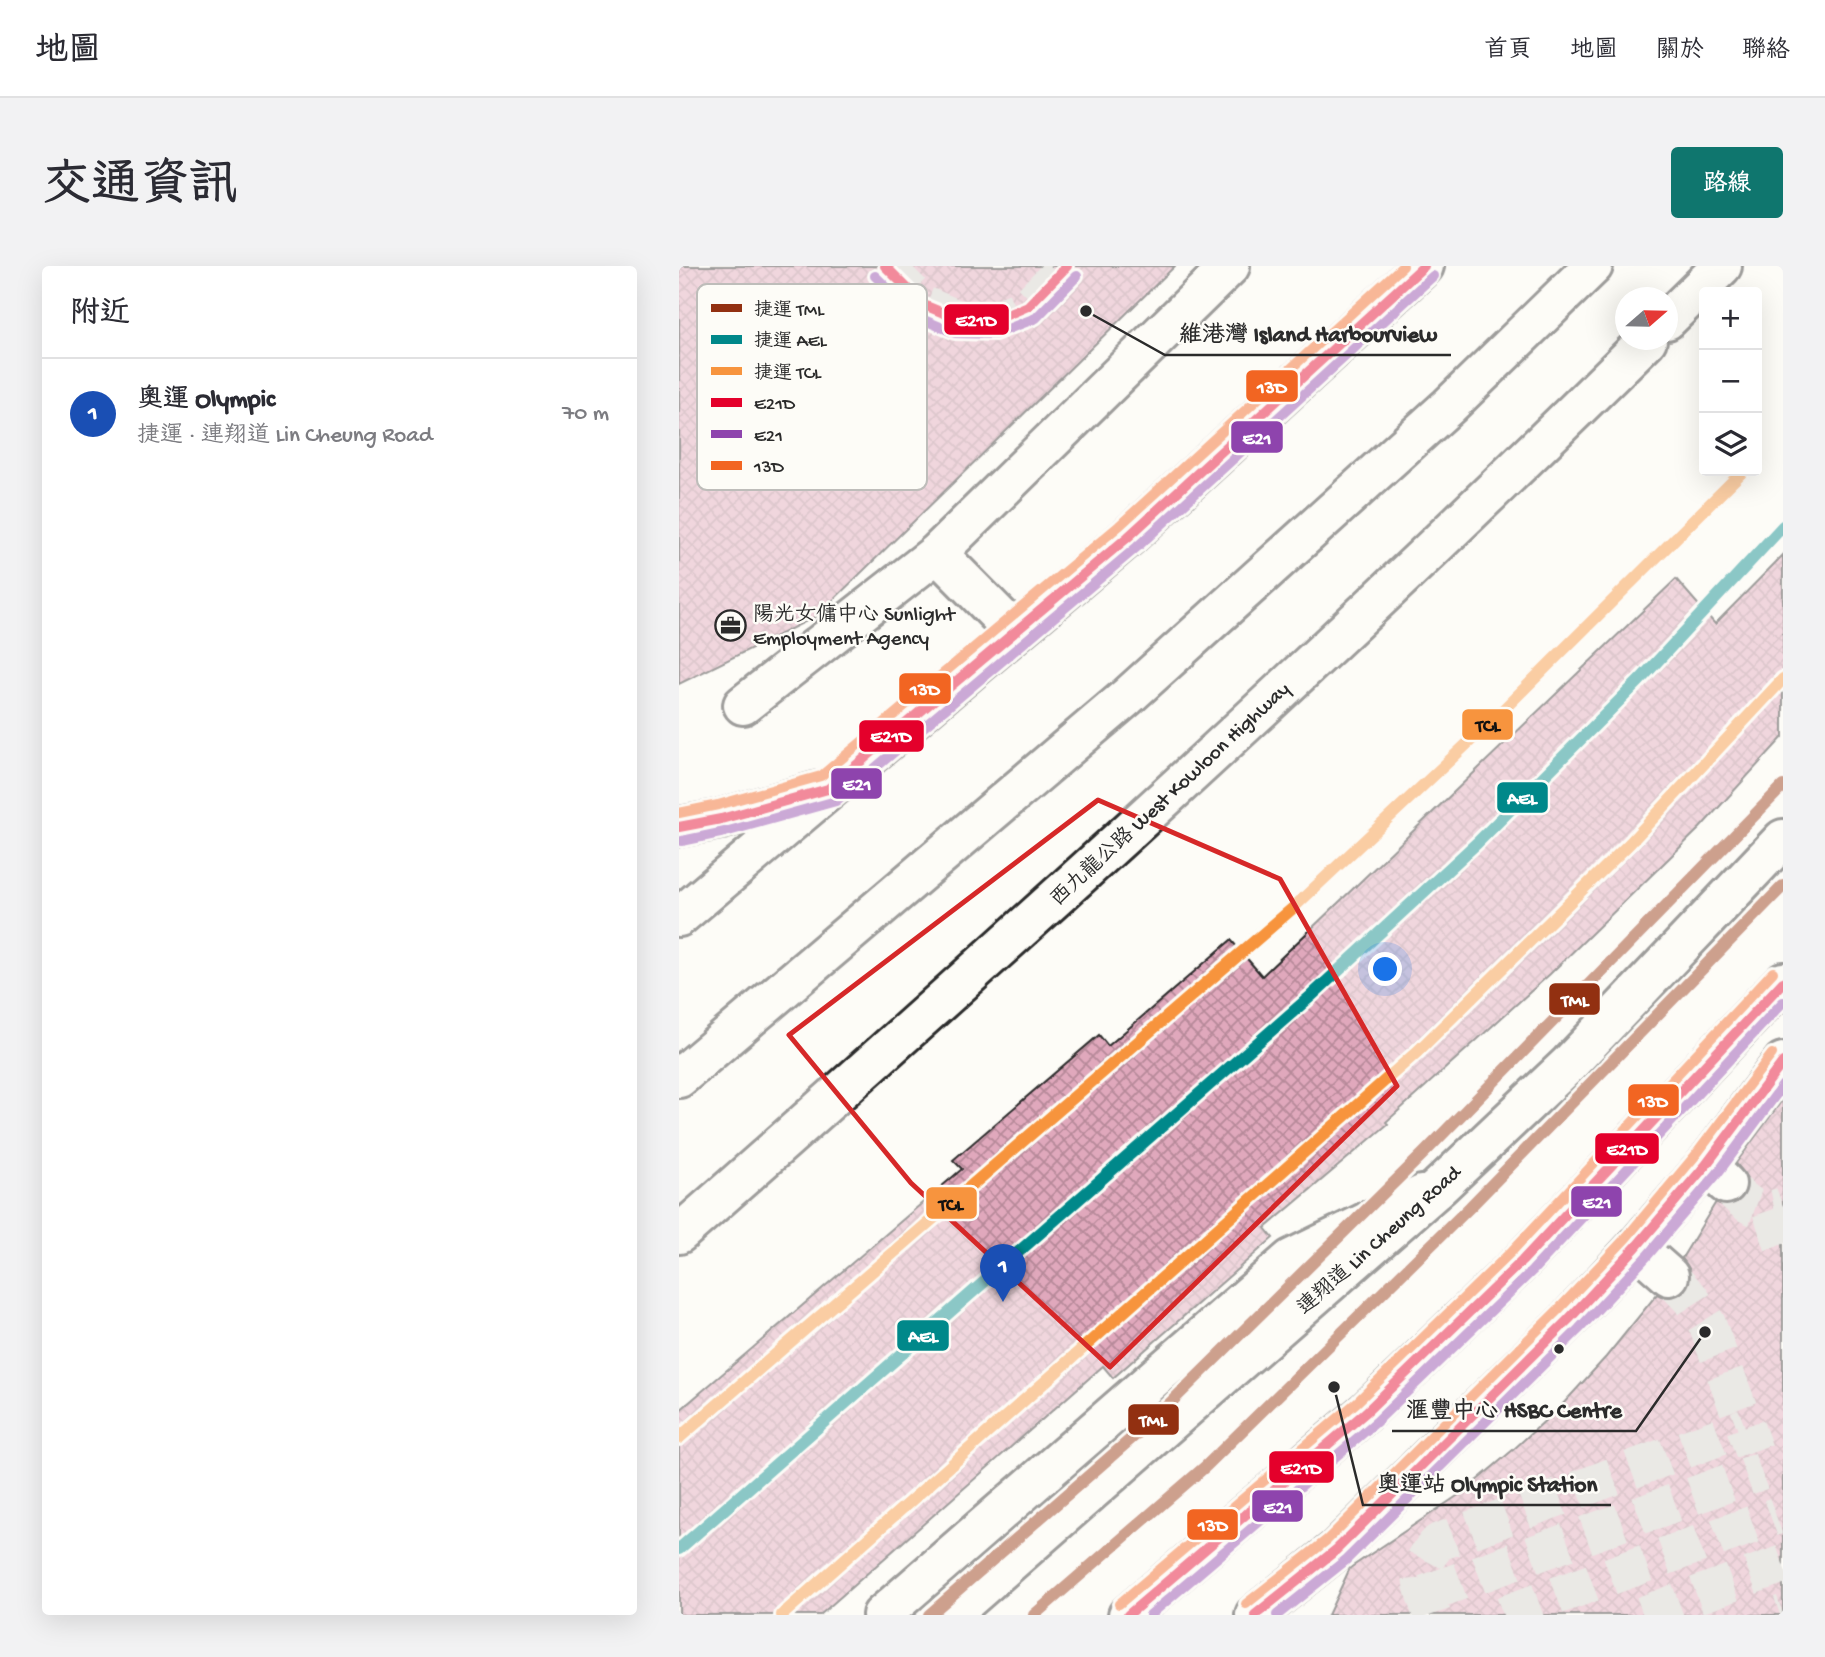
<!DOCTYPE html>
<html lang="zh-TW">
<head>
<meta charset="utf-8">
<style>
	:root { --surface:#fff; --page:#f2f2f3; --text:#2b2b33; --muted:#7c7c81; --line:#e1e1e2; --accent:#0f766e }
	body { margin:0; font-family:"Gochi Hand","LXGW WenKai TC",sans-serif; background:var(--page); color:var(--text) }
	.controls { position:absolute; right:21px; top:21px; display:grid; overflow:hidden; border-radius:7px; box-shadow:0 7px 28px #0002 }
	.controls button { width:63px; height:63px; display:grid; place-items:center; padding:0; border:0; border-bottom:2px solid var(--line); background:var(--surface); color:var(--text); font:35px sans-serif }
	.compass { position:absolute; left:936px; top:21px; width:63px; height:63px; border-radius:50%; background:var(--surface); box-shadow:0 7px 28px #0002; rotate:70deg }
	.you { position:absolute; left:707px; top:704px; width:24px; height:24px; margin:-18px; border:5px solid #fff; border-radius:50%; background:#1a73e8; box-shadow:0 0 0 10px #1a73e833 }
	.badge { display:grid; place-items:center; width:46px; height:46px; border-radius:50%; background:var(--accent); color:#fff; font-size:23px; font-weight:700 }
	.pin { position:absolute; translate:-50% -58px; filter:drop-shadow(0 2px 4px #0008) }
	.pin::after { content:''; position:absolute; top:37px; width:24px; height:21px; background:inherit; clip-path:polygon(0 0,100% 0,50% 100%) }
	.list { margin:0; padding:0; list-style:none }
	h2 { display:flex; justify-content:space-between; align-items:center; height:91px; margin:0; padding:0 28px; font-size:30px }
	h2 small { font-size:23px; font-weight:400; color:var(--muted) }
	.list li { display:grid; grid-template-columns:46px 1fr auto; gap:21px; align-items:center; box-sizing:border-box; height:112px; padding:0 28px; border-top:2px solid var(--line) }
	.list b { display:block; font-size:26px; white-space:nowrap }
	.list p { margin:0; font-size:23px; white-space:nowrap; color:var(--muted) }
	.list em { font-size:23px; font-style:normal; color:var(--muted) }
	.icon { flex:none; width:38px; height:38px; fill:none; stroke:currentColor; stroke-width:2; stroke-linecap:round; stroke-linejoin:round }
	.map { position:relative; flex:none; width:1104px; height:1349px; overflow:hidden; border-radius:7px }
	header { display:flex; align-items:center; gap:42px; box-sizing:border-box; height:98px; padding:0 35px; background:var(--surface); border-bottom:2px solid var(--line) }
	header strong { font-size:33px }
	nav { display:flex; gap:38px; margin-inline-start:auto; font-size:24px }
	.intro { display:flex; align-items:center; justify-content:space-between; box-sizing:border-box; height:168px; padding:0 42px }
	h1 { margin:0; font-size:49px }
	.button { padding:18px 32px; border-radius:7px; background:var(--accent); color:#fff; font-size:24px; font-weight:700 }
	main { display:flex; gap:42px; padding:0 42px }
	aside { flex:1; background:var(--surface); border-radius:7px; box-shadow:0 7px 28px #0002 }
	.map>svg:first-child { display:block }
</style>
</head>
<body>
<header>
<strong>地圖</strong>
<nav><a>首頁</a><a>地圖</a><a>關於</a><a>聯絡</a></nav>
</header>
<div class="intro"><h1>交通資訊</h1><a class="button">路線</a></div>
<main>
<aside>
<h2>附近<small></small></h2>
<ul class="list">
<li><span class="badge" style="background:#1a4fb4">1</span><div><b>奧運 Olympic</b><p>捷運 · 連翔道 Lin Cheung Road</p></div><em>70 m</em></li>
</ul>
</aside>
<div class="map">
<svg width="1104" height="1349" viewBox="0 0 1104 1349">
	<defs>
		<pattern id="building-cross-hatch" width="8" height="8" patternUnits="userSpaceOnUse" patternTransform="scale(1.75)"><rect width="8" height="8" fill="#e0a8bc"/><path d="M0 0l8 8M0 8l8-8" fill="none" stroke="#b68999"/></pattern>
	</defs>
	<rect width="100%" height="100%" fill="#fdfcf7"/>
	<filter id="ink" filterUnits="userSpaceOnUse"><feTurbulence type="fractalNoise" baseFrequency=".0143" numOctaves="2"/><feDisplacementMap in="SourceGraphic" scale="14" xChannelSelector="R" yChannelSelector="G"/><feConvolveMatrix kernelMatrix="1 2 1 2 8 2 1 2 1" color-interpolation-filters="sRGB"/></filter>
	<g filter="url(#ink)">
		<path fill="url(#building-cross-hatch)" stroke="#2b2b2b" stroke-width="2" d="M 0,0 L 496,0 L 138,350 L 0,418 Z
			M 1104,289 L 1104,471 L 1021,562 L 871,708 L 707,856 L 709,858 L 586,962 L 594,972 L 434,1112 L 424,1100 L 141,1349 L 0,1349 L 0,1145 L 283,903 L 274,894 L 420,769 L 429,780 L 552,674 L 583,710 L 997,313 L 1036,358 Z
			M 1104,833 L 1104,1349 L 649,1349 L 671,1302 L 784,1226 L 835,1183 L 882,1140 L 927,1091 L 978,1028 L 986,1032 L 996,1031 L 1006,1025 L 1011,1015 L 1011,1004 L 1003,992 L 1037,936 L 1043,939 L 1053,939 L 1063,933 L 1068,924 L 1068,912 L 1057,897 Z"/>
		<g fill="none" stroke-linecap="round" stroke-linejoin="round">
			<path stroke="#d3d2ce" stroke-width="38" stroke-dasharray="38 19" stroke-linecap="butt" d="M 206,0 L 245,39 L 279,53 L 316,54 L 349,40 L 388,0
				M 1047,918 C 1065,936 1077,950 1104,940
				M 1092,944 L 1104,978
				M 990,1010 L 1012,1033 L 1028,1058 L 1075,1185
				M 746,1328 L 1082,1205
				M 753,1349 C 742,1316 733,1304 760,1276 L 1066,1161
				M 824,1349 L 1097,1250
				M 964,1349 L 1104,1298
				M 1101,1349 L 1104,1348"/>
			<defs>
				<path id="minor" d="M 258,287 L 336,366
					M 64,439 L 258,287 L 551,0
					M 1027,899 L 1047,918
					M 957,981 L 990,1010
					M 203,1349 L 612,993 L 743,929"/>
				<path id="major" d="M 449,1349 L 687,1146 L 843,995 L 1104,716
					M 576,1349 L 657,1284 L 890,1053 L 957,981 L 1027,899 L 1104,796"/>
				<path id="highway" d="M 988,54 L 1043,0
					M 0,561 L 42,553 L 140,525
					M 0,651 L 449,271 L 745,0
					M 0,812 L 448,431 L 770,140 L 914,0
					M 0,968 C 330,677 656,383 968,74
					M 271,1349 L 760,921 L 890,798 L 1104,573"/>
			</defs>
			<use href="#minor" stroke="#2b2b2b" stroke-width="44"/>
			<use href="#major" stroke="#2b2b2b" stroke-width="44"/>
			<use href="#highway" stroke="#2b2b2b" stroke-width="44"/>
			<use href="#minor" stroke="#fdfcf7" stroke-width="38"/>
			<use href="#major" stroke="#fdfcf7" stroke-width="38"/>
			<use href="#highway" stroke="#fdfcf7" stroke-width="38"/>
			<defs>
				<path id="bus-1" d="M 206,0 L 245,39 L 279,53 L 316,54 L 349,40 L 388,0
					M 0,561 L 42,553 L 149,523 L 449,271 L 745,0
					M 449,1349 L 687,1146 L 843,995 L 1104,716
					M 576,1349 L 657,1284 L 890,1053 L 957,981 L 1027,899 L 1104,796"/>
				<path id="bus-2" d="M 196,10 L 238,51 L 276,67 L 316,68 L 357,52 L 398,10
					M 3,575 L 46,566 L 157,535 L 458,281 L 754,10
					M 471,1349 L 697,1156 L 853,1005 L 1104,736
					M 598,1349 L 667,1294 L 900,1063 L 968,990 L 1038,908 L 1104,819"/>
				<path id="bus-3" d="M 0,547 L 39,539 L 142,510 L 440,260 L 724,0
					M 440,1338 L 678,1136 L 833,985 L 1094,706
					M 567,1338 L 648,1274 L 880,1043 L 947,972 L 1016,890 L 1093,788"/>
			</defs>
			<use href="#bus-1" stroke="#fdfcf7" stroke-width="16"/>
			<use href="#bus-2" stroke="#fdfcf7" stroke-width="16"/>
			<use href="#bus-3" stroke="#fdfcf7" stroke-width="16"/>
			<use href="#bus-1" stroke="#e4002b" stroke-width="10"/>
			<use href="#bus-2" stroke="#8e44ad" stroke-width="10"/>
			<use href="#bus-3" stroke="#f26522" stroke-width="10"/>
			<defs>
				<path id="metro-1" d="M 250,1349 L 476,1152 L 745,887 L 1104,520
					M 355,1349 L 527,1200 L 791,941 L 1104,620"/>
				<path id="metro-2" d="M 0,1283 L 632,730 L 798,577 L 961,414 L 1104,260"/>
				<path id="metro-3" d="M 0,1172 L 614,642 L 824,444 L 1064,205
					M 103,1349 L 738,786 L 951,577 L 1104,413"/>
			</defs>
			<use href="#metro-1" stroke="#fdfcf7" stroke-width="18"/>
			<use href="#metro-2" stroke="#fdfcf7" stroke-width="18"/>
			<use href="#metro-3" stroke="#fdfcf7" stroke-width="18"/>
			<use href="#metro-1" stroke="#923011" stroke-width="12"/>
			<use href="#metro-2" stroke="#00888a" stroke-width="12"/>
			<use href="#metro-3" stroke="#f7943e" stroke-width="12"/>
		</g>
	</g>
	<path d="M0 0H1104V1349H0ZM 419,534 L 601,613 L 718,820 L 431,1101 L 232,917 L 110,769 Z" fill="#fdfcf7" fill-opacity=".55" fill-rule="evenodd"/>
	<path fill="none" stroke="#d62828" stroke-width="5" stroke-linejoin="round" d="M 419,534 L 601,613 L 718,820 L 431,1101 L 232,917 L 110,769 Z"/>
	<defs>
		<symbol id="office-ring" viewBox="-11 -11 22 22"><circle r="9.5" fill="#fdfcf7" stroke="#2b2b2b" stroke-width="1.5"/><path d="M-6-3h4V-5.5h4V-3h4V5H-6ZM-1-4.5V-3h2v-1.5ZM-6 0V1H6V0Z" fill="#2b2b2b"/></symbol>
	</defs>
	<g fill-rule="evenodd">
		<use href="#office-ring" x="34" y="342" width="35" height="35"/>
	</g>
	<circle fill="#2b2b2b" stroke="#fdfcf7" stroke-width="2.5" cx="880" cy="1083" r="6"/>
	<g text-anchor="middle" stroke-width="5" stroke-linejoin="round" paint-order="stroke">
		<g font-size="21" fill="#2b2b2b" stroke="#fdfcf7" text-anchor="start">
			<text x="74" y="354">陽光女傭中心 Sunlight<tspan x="74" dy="24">Employment Agency</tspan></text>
		</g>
		<g font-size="21" fill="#2b2b2b" stroke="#fdfcf7">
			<text transform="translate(490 527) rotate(-43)" y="7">西九龍公路 West Kowloon Highway</text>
			<text transform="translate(699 973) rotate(-42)" y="7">連翔道 Lin Cheung Road</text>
		</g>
	</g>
	<rect x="18" y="18" width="230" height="206" rx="10" fill="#fdfcf7" stroke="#bebdba" stroke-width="2"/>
	<rect x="32" y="38" width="31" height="8" fill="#923011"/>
	<rect x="32" y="69" width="31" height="9" fill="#00888a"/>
	<rect x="32" y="101" width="31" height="8" fill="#f7943e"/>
	<rect x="32" y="132" width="31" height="9" fill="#e4002b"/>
	<rect x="32" y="164" width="31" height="8" fill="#8e44ad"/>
	<rect x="32" y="195" width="31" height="9" fill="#f26522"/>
	<g font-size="19" fill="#2b2b2b">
		<text x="75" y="49">捷運 TML</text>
		<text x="75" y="80">捷運 AEL</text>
		<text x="75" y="112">捷運 TCL</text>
		<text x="75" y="143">E21D</text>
		<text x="75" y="175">E21</text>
		<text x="75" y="206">13D</text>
	</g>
	<path fill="none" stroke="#2b2b2b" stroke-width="2.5" d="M407 45L486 89H772M1026 1066L957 1165H713M655 1121L684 1239H932"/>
	<g fill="#2b2b2b" stroke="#fdfcf7" stroke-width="2.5">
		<circle cx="407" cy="45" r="7"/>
		<circle cx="1026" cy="1066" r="7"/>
		<circle cx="655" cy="1121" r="7"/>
	</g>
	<g font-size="23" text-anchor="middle" font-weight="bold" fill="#2b2b2b" stroke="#fdfcf7" stroke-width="5" stroke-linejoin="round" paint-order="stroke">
		<text x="629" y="75">維港灣 Island Harbourview</text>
		<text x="835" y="1151">滙豐中心 HSBC Centre</text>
		<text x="808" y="1225">奧運站 Olympic Station</text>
	</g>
	<g stroke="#fdfcf7" stroke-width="2.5">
		<rect x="264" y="37" width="67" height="33" rx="7" fill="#e4002b"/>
		<rect x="566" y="103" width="54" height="34" rx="7" fill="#f26522"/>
		<rect x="551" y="154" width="54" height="34" rx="7" fill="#8e44ad"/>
		<rect x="219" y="406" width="54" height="33" rx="7" fill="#f26522"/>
		<rect x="782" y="442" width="53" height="33" rx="7" fill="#f7943e"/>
		<rect x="179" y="453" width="67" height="34" rx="7" fill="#e4002b"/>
		<rect x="151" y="501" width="53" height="33" rx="7" fill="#8e44ad"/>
		<rect x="817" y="515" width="53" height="33" rx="7" fill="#00888a"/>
		<rect x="869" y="716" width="53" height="34" rx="7" fill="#923011"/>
		<rect x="948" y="817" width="53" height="34" rx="7" fill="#f26522"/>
		<rect x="915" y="866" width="66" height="33" rx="7" fill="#e4002b"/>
		<rect x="891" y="919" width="53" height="33" rx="7" fill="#8e44ad"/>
		<rect x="246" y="920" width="53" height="34" rx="7" fill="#f7943e"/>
		<rect x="217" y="1053" width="54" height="33" rx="7" fill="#00888a"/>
		<rect x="448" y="1137" width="53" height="33" rx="7" fill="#923011"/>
		<rect x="589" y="1184" width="67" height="34" rx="7" fill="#e4002b"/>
		<rect x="572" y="1223" width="53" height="34" rx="7" fill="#8e44ad"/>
		<rect x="507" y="1242" width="53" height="33" rx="7" fill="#f26522"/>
	</g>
	<g font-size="19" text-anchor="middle" font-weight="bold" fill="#fff">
		<text x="297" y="60">E21D</text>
		<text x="593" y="127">13D</text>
		<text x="578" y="178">E21</text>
		<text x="246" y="429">13D</text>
		<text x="212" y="476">E21D</text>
		<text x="178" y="524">E21</text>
		<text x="843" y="538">AEL</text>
		<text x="896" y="740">TML</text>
		<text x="974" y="841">13D</text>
		<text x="948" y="889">E21D</text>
		<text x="918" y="942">E21</text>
		<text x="244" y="1076">AEL</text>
		<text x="474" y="1160">TML</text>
		<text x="622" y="1208">E21D</text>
		<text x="599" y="1247">E21</text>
		<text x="534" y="1265">13D</text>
	</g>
	<g font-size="19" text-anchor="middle" font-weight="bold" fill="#111">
		<text x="809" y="465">TCL</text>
		<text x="272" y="944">TCL</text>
	</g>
</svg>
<div class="controls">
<button>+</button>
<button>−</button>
<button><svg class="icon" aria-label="layers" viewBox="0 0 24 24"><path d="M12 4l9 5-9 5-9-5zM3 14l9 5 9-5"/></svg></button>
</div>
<svg class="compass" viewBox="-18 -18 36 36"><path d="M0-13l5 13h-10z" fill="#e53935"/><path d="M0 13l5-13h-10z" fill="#7c7c81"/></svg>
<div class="you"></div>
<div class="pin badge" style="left:324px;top:1036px;background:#1a4fb4">1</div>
</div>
</main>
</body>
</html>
